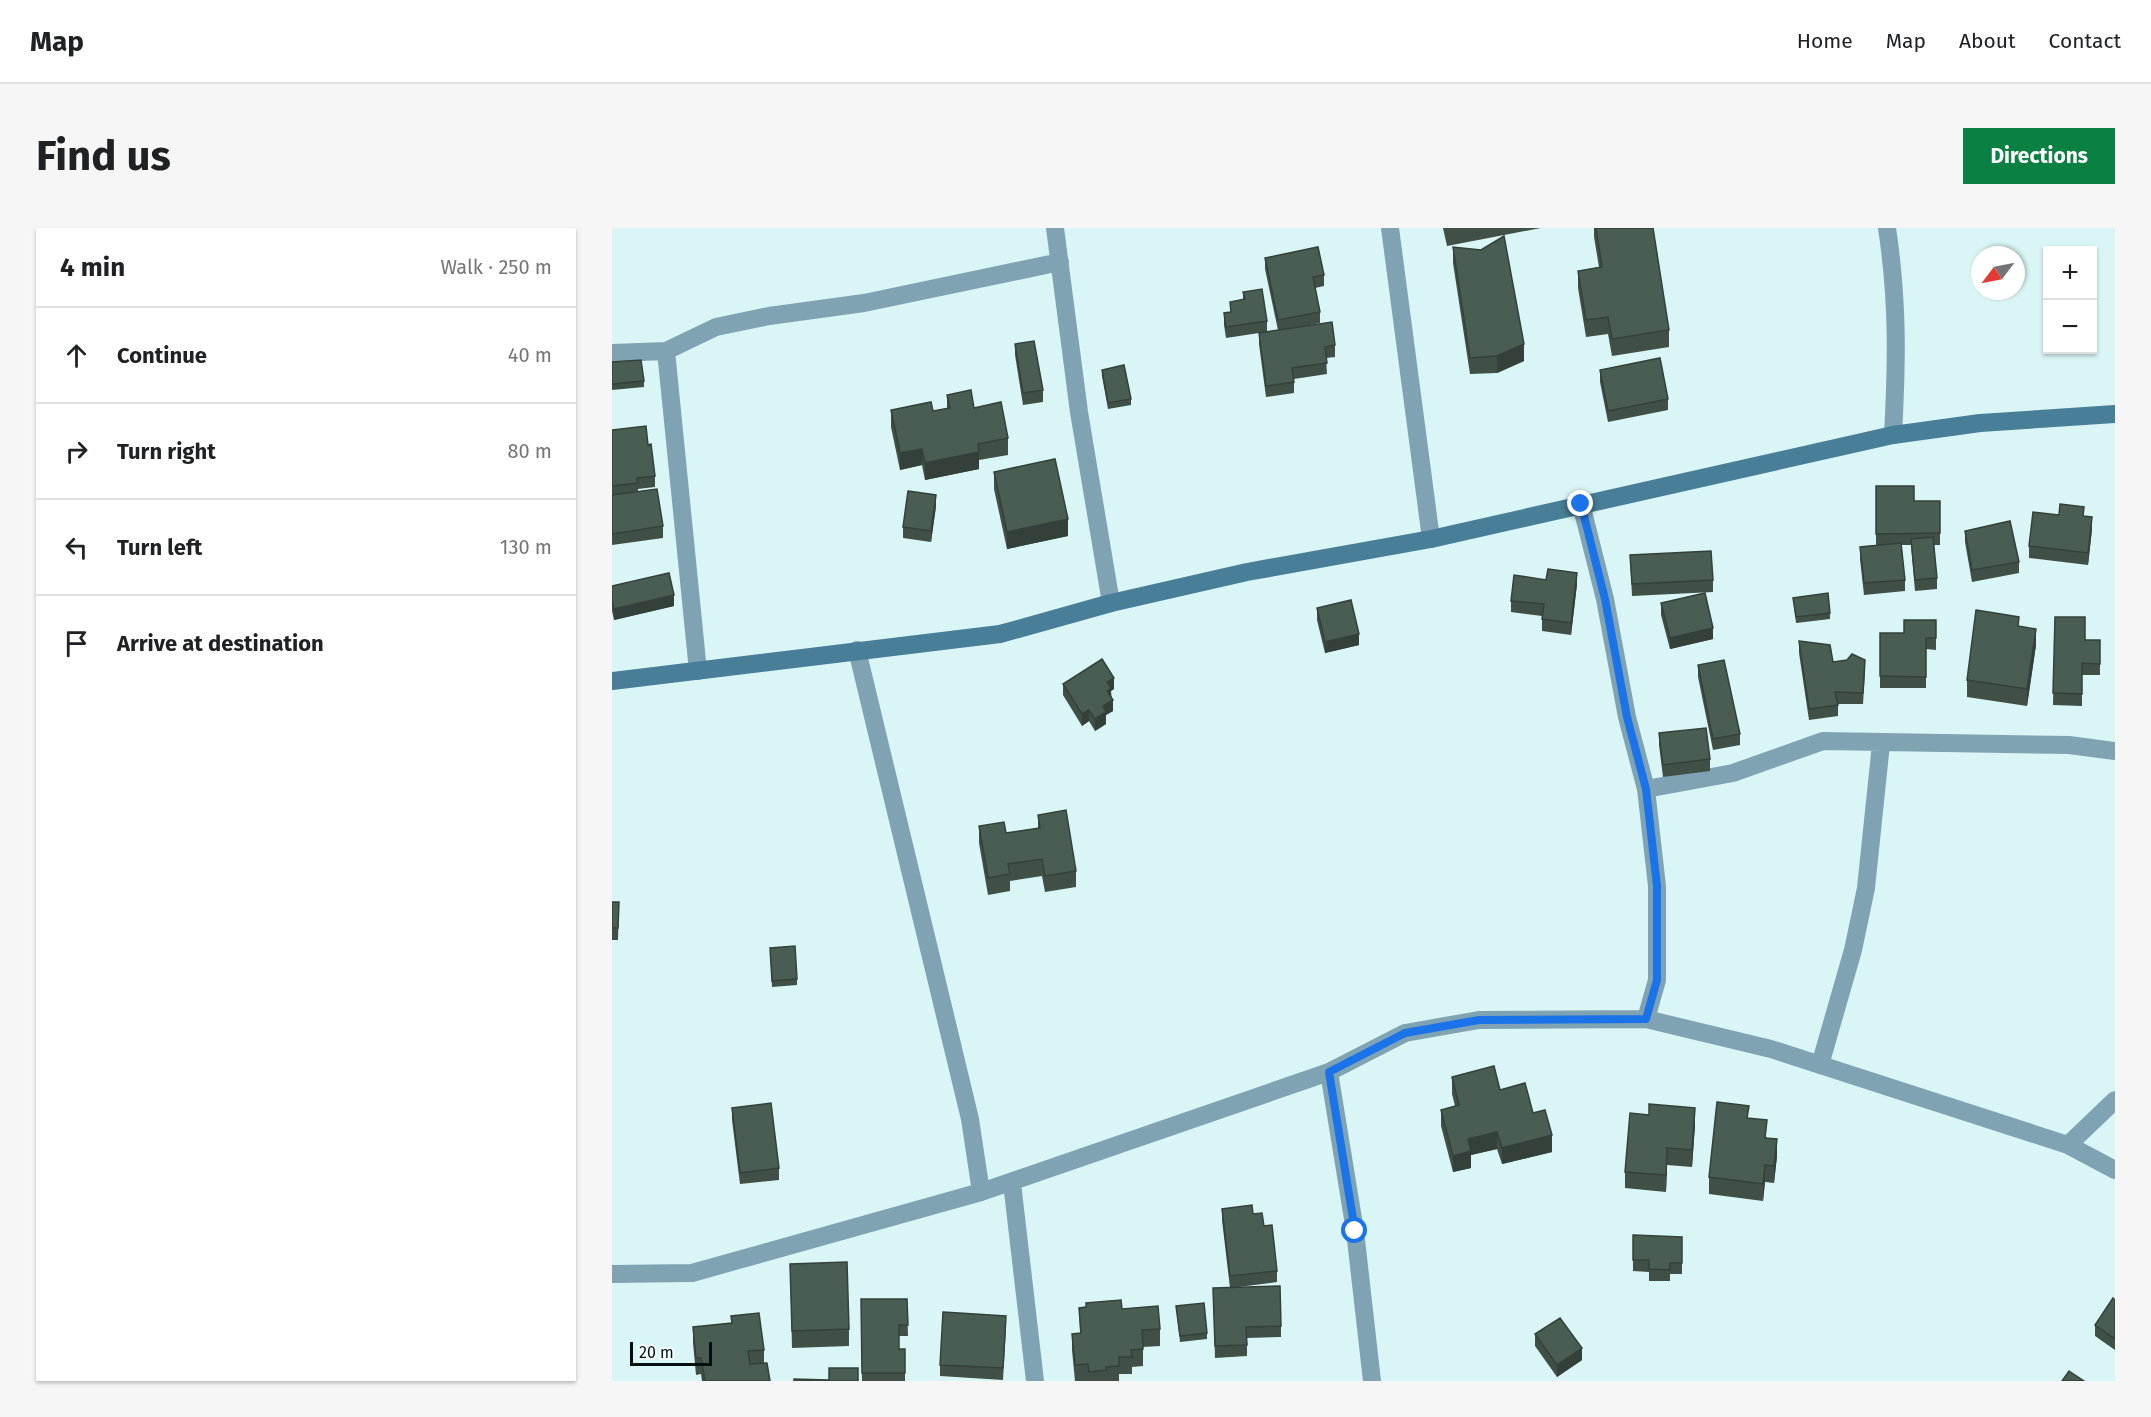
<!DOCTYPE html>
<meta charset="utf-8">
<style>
:root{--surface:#fff;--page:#f6f6f6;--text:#202124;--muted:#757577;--line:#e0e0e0;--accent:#0b8043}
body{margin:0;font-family:"Fira Sans",sans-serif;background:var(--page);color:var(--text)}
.controls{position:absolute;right:18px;top:18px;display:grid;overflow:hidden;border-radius:0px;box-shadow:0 2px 4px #0004}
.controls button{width:54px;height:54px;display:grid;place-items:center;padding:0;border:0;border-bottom:2px solid var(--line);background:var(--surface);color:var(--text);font:30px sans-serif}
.compass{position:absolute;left:1359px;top:18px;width:54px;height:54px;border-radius:50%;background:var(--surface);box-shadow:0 2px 4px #0004;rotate:238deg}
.scale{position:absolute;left:18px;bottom:15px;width:82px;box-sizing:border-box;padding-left:6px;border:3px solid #050e0e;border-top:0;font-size:16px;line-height:21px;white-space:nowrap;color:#050e0e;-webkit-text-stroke:4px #f4ffff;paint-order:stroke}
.stop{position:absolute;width:18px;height:18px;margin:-14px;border:4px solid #1a73e8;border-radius:50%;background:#fff}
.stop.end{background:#1a73e8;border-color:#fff;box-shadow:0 2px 6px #0008}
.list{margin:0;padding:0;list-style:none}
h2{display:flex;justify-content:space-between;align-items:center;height:78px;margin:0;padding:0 24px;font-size:26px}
h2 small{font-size:20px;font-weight:400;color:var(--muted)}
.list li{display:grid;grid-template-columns:39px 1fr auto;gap:18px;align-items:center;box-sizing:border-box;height:96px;padding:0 24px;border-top:2px solid var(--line)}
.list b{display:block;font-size:22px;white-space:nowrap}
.list em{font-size:20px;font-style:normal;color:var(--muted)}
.icon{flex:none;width:33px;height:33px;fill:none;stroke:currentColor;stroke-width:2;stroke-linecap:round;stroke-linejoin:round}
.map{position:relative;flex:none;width:1503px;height:1153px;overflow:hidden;border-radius:0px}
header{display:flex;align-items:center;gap:36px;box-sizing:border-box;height:84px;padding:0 30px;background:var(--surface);border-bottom:2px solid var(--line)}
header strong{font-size:28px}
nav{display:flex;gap:33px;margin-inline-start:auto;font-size:21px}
.intro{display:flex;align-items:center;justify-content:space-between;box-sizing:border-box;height:144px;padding:0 36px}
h1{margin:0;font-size:42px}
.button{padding:15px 27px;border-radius:0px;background:var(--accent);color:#fff;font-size:21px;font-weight:700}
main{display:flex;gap:36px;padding:0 36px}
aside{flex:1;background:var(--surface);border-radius:0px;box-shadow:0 2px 4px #0004}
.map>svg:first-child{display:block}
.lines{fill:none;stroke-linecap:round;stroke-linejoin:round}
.street{stroke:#80a3b4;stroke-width:18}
.secondary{stroke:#487e97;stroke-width:18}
.wall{fill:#405047}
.shaded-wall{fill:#34413a}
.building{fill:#4a5d53;stroke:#34413a;stroke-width:1.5}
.route{stroke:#1a73e8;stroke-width:8}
</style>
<header>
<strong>Map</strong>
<nav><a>Home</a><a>Map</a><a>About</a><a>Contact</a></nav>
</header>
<div class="intro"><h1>Find us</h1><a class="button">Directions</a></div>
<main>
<aside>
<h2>4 min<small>Walk · 250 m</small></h2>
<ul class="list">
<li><svg class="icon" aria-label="ahead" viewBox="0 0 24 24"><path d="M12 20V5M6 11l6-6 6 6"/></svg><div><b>Continue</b></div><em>40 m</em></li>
<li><svg class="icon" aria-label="right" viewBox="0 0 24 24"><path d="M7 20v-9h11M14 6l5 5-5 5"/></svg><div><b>Turn right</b></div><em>80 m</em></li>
<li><svg class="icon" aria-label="left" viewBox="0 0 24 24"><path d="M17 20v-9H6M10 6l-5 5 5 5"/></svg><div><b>Turn left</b></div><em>130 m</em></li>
<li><svg class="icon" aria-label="arrive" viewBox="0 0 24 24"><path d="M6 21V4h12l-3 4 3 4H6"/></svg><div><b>Arrive at destination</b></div></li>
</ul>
</aside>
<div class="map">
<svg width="1503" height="1153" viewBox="0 0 1503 1153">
<rect width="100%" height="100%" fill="#daf5f5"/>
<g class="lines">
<path class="street" d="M 443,0 L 467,184 L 499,375
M 778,0 L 819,311
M 1275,0 C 1286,73 1285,133 1281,207
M 54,123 L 86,443
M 0,125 L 54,123 L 104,99 L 157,88 L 252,75 L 448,34
M 969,276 L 993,371 L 1015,489 L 1034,561 L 1045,658 L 1045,752 L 1034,791
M 245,422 L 358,891 L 369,964
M 1034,561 L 1121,545 L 1211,513 L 1457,517 L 1503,523
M 1208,837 L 1241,722 L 1254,660 L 1269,516
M 717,844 L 743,1003 L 760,1153
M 1456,917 L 1503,872
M 400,955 L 423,1153
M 0,1046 L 80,1045 L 369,964 L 717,844 L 793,805 L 867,792 L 1034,791 L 1159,821 L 1456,917 L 1503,942"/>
<path class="secondary" d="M 0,453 L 388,406 L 499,375 L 635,344 L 819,311 L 1281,207 L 1368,195 L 1503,186"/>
</g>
<path class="wall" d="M 831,0 L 929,0 L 835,18 Z
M 982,0 L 1041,0 L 1057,102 L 1057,119 L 1000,128 L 996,106 L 974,109 L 966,60 L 966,43 L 987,39 L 982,9 Z
M 841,19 L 912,133 L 885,145 L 858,146 L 841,35 Z
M 653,30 L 712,47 L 712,58 L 703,60 L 708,84 L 708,95 L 693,98 L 723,117 L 723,129 L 714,130 L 715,146 L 682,151 L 682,165 L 654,169 L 647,116 L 647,105 L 614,110 L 612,97 L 612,85 L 618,84 L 618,74 L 631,72 L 631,64 L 655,93 L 655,104 L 666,102 L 653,41 Z
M 403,116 L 431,162 L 431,174 L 411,177 L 403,127 Z
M 0,134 L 32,153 L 32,159 L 0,162 Z
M 490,142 L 519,171 L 519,177 L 496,181 L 490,148 Z
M 988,142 L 1056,171 L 1056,182 L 996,194 L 988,154 Z
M 335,167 L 362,180 L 396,210 L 396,227 L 367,232 L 367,241 L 313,252 L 310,237 L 288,242 L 279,199 L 279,182 L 321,183 L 335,180 Z
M 0,202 L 36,217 L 43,248 L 43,259 L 26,261 L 26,263 L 51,298 L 51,310 L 0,317 Z
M 382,244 L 456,308 L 395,321 L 382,261 Z
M 1264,258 L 1302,273 L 1328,273 L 1328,317 L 1322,317 L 1325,350 L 1325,361 L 1303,363 L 1299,317 L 1289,317 L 1293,352 L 1293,363 L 1252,367 L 1248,331 L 1248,319 L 1264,317 Z
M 324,278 L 319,314 L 291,310 L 291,299 Z
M 1447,287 L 1472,288 L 1480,301 L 1476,337 L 1417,330 L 1417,318 Z
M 1353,303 L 1407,334 L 1407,345 L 1360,354 L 1353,314 Z
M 1018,327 L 1101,352 L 1101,364 L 1020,368 Z
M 965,356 L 959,407 L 930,403 L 930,388 L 899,384 L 899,373 Z
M 0,358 L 62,378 L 2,392 L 0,383 Z
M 1181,370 L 1218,385 L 1218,391 L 1184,395 Z
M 1049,375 L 1101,411 L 1058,421 L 1049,387 Z
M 705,380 L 747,417 L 713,425 L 705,392 Z
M 1443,389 L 1473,412 L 1488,412 L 1488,447 L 1470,447 L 1470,478 L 1441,477 Z
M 1324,392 L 1324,422 L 1314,421 L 1314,460 L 1268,460 L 1268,405 L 1292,405 Z
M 1407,398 L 1424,417 L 1415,478 L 1355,469 L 1355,452 Z
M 1187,413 L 1221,434 L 1253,443 L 1251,476 L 1226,476 L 1226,488 L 1197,492 L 1187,425 Z
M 1086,437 L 1128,506 L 1128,517 L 1101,522 L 1086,449 Z
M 451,456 L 502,461 L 499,463 L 501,483 L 494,487 L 494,496 L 483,503 L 477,493 L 470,498 L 451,467 Z
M 1047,505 L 1098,531 L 1098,543 L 1051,549 L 1047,517 Z
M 426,587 L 464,643 L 464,659 L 433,664 L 430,648 L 398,653 L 398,663 L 376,667 L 367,615 L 367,598 L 394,605 L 426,600 Z
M 0,674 L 7,674 L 6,712 L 0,712 Z
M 158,720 L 185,751 L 185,757 L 160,759 Z
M 840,849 L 888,862 L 921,885 L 940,924 L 890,936 L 885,921 L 859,927 L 859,940 L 841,944 L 829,898 L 829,882 L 843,878 L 840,866 Z
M 120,880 L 167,940 L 167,952 L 128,956 L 120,892 Z
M 1137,890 L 1155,910 L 1165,928 L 1162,955 L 1153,954 L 1151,973 L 1097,966 L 1097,949 Z
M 1083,897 L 1080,939 L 1055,937 L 1054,964 L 1013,960 L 1013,944 Z
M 610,981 L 641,986 L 652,998 L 665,1043 L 665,1054 L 619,1060 L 669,1098 L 669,1109 L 635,1110 L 635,1128 L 603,1130 L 601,1060 L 618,1060 L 610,992 Z
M 1070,1009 L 1070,1046 L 1058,1046 L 1058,1053 L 1037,1053 L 1037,1044 L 1021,1043 L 1021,1032 Z
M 178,1036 L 237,1101 L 237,1118 L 180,1120 Z
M 249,1071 L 295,1071 L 296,1108 L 287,1108 L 287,1121 L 293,1121 L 293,1153 L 250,1153 Z
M 1503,1072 L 1503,1122 L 1483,1108 L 1483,1097 Z
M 564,1078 L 595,1105 L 595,1111 L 568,1114 Z
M 467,1080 L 510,1081 L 548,1101 L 548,1118 L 531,1119 L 531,1138 L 520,1139 L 520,1146 L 507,1146 L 507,1153 L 463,1153 L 460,1122 L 460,1106 L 468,1105 Z
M 119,1088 L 152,1122 L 152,1135 L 158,1153 L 90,1153 L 89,1146 L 84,1147 L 81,1115 L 81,1099 L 119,1095 Z
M 394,1099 L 391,1152 L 328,1148 L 328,1137 Z
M 923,1106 L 970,1132 L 945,1149 L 923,1118 Z"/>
<path class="shaded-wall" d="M 912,116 L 912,133 L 885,145 L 885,128 Z
M 310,221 L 310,237 L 288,242 L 288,225 Z
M 367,224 L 367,241 L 313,252 L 313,235 Z
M 324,267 L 324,278 L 319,314 L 319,303 Z
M 1480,289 L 1480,301 L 1476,337 L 1476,325 Z
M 456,291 L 456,308 L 395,321 L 395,304 Z
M 965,345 L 965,356 L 959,407 L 959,395 Z
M 62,367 L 62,378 L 2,392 L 2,381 Z
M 1101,400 L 1101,411 L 1058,421 L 1058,410 Z
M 1424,401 L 1424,417 L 1415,478 L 1415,461 Z
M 747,406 L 747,417 L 713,425 L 713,414 Z
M 502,450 L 502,461 L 499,463 L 499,472 L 495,474 L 495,454 Z
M 501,472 L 501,483 L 494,487 L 494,496 L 483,503 L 483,491 L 491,478 Z
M 477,482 L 477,493 L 470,498 L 470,486 Z
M 1083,880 L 1083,897 L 1080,939 L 1080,922 Z
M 885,904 L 885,921 L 859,927 L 859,940 L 841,944 L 841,928 L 856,911 Z
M 940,907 L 940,924 L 890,936 L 890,920 Z
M 1165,911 L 1165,928 L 1162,955 L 1162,938 Z
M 1055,920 L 1055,937 L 1054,964 L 1054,947 Z
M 1153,937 L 1153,954 L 1151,973 L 1151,956 Z
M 970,1120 L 970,1132 L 945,1149 L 945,1137 Z"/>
<path class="building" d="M 984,0 L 1041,0 L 1057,102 L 1000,111 L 996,89 L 974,92 L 966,43 L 990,39 Z
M 892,8 L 912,116 L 885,128 L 858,130 L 841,19 L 869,22 Z
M 706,19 L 712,47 L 701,49 L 708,84 L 666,92 L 653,30 Z
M 650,61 L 655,93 L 614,99 L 612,85 L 619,84 L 618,74 L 633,71 L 631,64 Z
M 720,94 L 723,117 L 713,119 L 715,135 L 680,140 L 682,154 L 654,158 L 647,105 Z
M 422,113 L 431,162 L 411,165 L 403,116 Z
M 1048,130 L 1056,171 L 996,183 L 988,142 Z
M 29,132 L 32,153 L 0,156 L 0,134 Z
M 512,137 L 519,171 L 496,175 L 490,142 Z
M 359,162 L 362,180 L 389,174 L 396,210 L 366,216 L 367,224 L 313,235 L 310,221 L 288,225 L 279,182 L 319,174 L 321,183 L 338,180 L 335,167 Z
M 34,198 L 36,217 L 39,216 L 43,248 L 25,250 L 26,255 L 0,258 L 0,202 Z
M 443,231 L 456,291 L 395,304 L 382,244 Z
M 1264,258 L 1302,258 L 1302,273 L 1328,273 L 1328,305 L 1264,306 Z
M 45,261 L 51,298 L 0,306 L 0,267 Z
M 296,263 L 324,267 L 319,303 L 291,299 Z
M 1448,276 L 1472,279 L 1471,288 L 1480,289 L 1476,325 L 1417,318 L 1421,284 L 1447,287 Z
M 1398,293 L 1407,334 L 1360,342 L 1353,303 Z
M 1321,309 L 1325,350 L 1303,352 L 1299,311 Z
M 1289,315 L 1293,352 L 1252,355 L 1248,319 Z
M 1099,323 L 1101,352 L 1020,356 L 1018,327 Z
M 936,341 L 965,345 L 959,395 L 930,391 L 932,376 L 899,373 L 902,347 L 934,352 Z
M 57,345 L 62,367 L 2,381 L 0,372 L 0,358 Z
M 1093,365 L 1101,400 L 1058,410 L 1049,375 Z
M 1216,365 L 1218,385 L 1184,389 L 1181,370 Z
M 739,372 L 747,406 L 713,414 L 705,380 Z
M 1364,382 L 1407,389 L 1406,398 L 1424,401 L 1415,461 L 1355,452 Z
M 1443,389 L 1473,389 L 1473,412 L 1488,412 L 1488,436 L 1470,435 L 1470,466 L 1441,465 Z
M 1292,392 L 1324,392 L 1324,410 L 1314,410 L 1314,449 L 1268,448 L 1268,405 L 1292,405 Z
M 1187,413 L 1218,417 L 1221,434 L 1235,432 L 1240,426 L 1253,432 L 1251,465 L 1223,464 L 1226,477 L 1197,481 Z
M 490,431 L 502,450 L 495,454 L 499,460 L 495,463 L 501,472 L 491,478 L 494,484 L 483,491 L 477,482 L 470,486 L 451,456 Z
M 1112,432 L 1128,506 L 1101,511 L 1086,437 Z
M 1094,500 L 1098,531 L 1051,537 L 1047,505 Z
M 454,582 L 464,643 L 433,648 L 430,631 L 396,636 L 398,646 L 376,650 L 367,598 L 392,594 L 394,605 L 428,600 L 426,587 Z
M 0,674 L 7,674 L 6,700 L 0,700 Z
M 183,718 L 185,751 L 160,753 L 158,720 Z
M 882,838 L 888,862 L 913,855 L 921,885 L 933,882 L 940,907 L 890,920 L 885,904 L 856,911 L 859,923 L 841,928 L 829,882 L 847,877 L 840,849 Z
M 1105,874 L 1137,878 L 1135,890 L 1155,892 L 1153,910 L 1165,911 L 1162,938 L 1153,937 L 1151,956 L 1097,949 Z
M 159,875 L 167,940 L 128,945 L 120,880 Z
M 1037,876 L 1083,880 L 1080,922 L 1055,920 L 1054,947 L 1013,944 L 1018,885 L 1037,887 Z
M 640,977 L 641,986 L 650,985 L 652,998 L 660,997 L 665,1043 L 618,1048 L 610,981 Z
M 1021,1007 L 1070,1009 L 1070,1035 L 1058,1035 L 1058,1042 L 1037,1041 L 1037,1032 L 1021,1032 Z
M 235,1034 L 237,1101 L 180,1103 L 178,1036 Z
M 668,1058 L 669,1098 L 634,1099 L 635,1117 L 603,1118 L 601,1060 Z
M 1501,1070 L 1503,1072 L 1503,1111 L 1483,1097 Z
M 249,1071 L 295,1071 L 296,1097 L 287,1097 L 287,1121 L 293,1121 L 293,1145 L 250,1145 Z
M 509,1072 L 510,1081 L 546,1078 L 548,1101 L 530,1102 L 531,1121 L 519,1122 L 520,1129 L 507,1129 L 507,1138 L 494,1139 L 495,1142 L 477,1144 L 476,1136 L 463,1137 L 460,1106 L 469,1105 L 467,1080 L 474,1079 L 474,1075 Z
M 592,1075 L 595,1105 L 568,1108 L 564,1078 Z
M 331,1084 L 394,1088 L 391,1140 L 328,1137 Z
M 147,1085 L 152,1122 L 136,1123 L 138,1136 L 155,1135 L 158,1153 L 93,1153 L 89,1130 L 84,1130 L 81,1099 L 120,1095 L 119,1088 Z
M 948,1090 L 970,1120 L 945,1137 L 923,1106 Z
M 217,1140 L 246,1140 L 246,1153 L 182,1153 L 182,1151 L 217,1152 Z
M 1457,1143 L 1472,1153 L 1450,1153 Z"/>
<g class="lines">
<path class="route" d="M 743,1003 L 717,844 L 793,805 L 867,792 L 1034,791 L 1045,752 L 1045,658 L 1034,561 L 1015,489 L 993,371 L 969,276"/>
</g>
</svg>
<div class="controls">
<button>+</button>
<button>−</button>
</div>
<svg class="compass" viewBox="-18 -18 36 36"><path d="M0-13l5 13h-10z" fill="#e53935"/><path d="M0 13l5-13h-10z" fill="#757577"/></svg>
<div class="scale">20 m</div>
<div class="stop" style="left:743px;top:1003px"></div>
<div class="stop end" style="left:969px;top:276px"></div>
</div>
</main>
